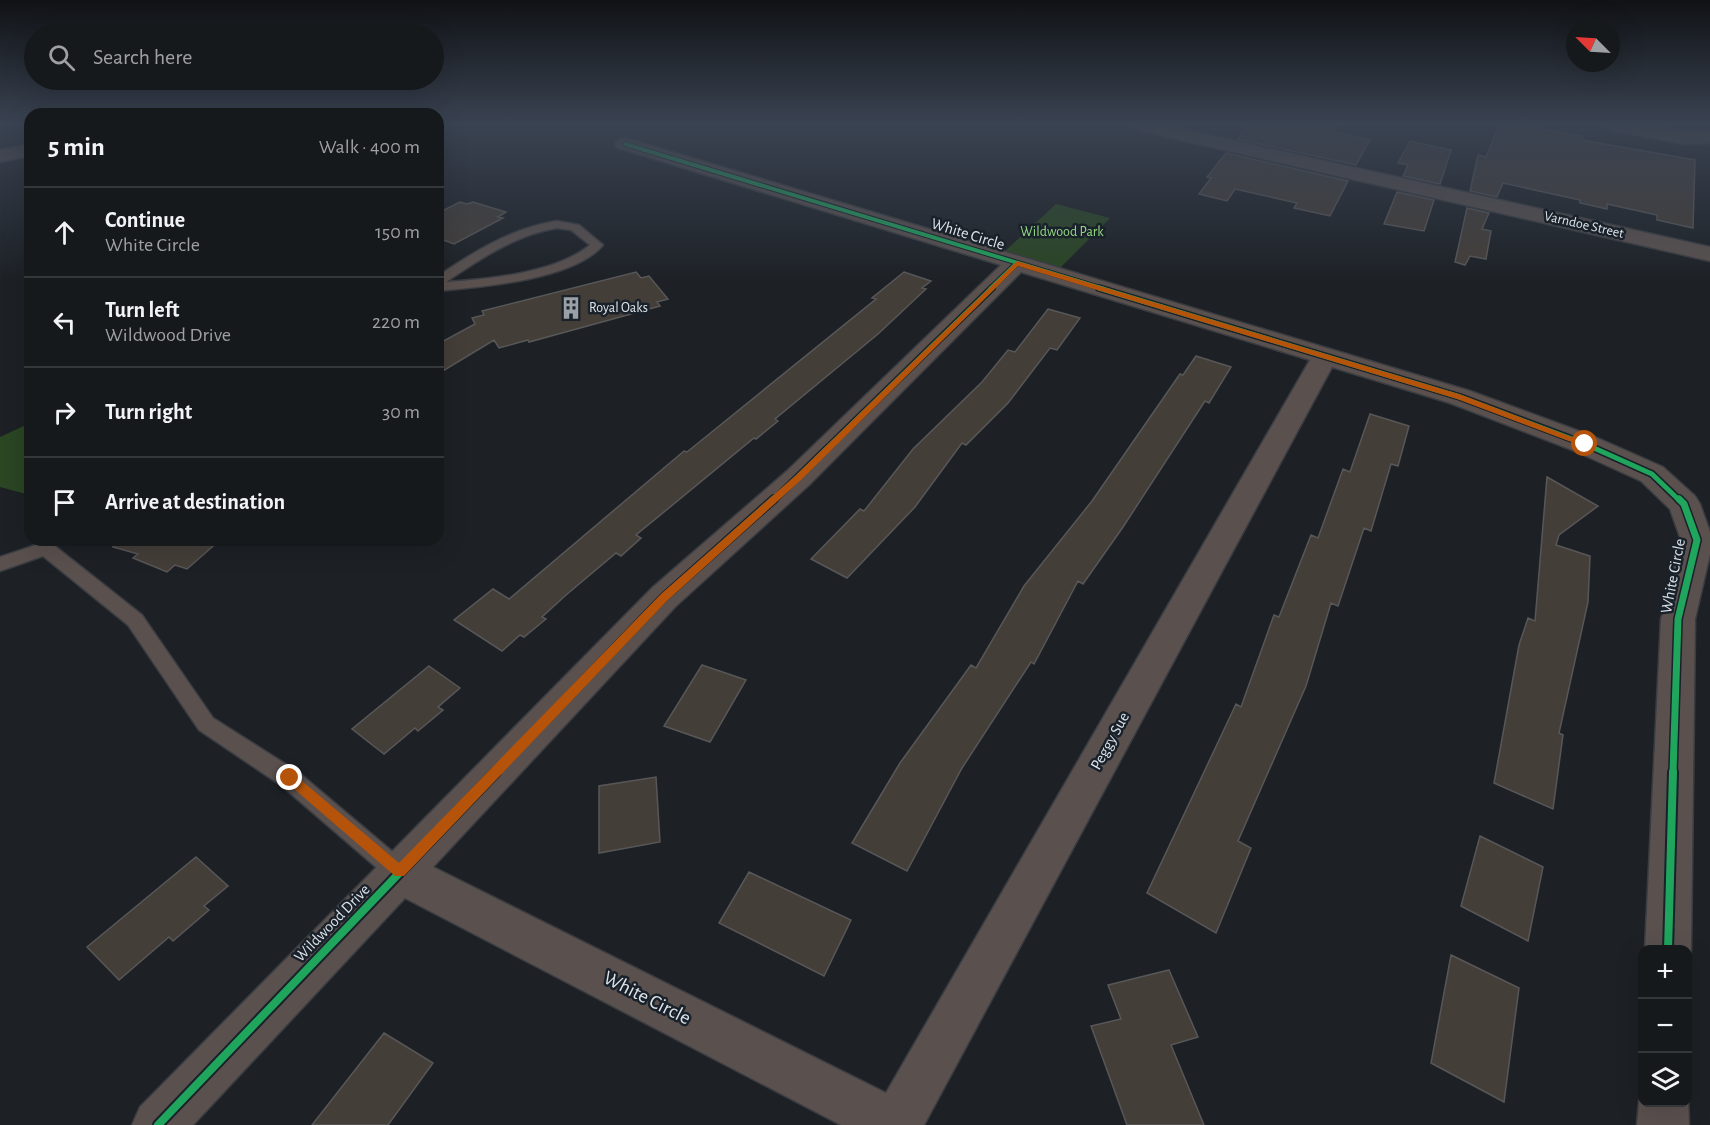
<!DOCTYPE html>
<meta charset="utf-8">
<style>
:root{--surface:#16191c;--page:#1f2225;--text:#f1f3f6;--muted:#9ea0a3;--line:#35383b}
body{margin:0;font-family:"Alegreya Sans",sans-serif;background:var(--page);color:var(--text)}
.controls{position:absolute;right:18px;bottom:18px;display:grid;overflow:hidden;border-radius:12px;box-shadow:0 6px 24px #0002}
.controls button{width:54px;height:54px;display:grid;place-items:center;padding:0;border:0;border-bottom:2px solid var(--line);background:var(--surface);color:var(--text);font:30px sans-serif}
.compass{position:absolute;left:1566px;top:18px;width:54px;height:54px;border-radius:50%;background:var(--surface);box-shadow:0 6px 24px #0002;rotate:294deg}
.stop{position:absolute;width:18px;height:18px;margin:-14px;border:4px solid #b45309;border-radius:50%;background:#fff}
.stop.end{background:#b45309;border-color:#fff;box-shadow:0 2px 6px #0008}
.list{margin:0;padding:0;list-style:none}
h2{display:flex;justify-content:space-between;align-items:center;height:78px;margin:0;padding:0 24px;font-size:26px}
h2 small{font-size:20px;font-weight:400;color:var(--muted)}
.list li{display:grid;grid-template-columns:39px 1fr auto;gap:18px;align-items:center;box-sizing:border-box;height:90px;padding:0 24px;border-top:2px solid var(--line)}
.list b{display:block;font-size:22px;white-space:nowrap}
.list p{margin:0;font-size:20px;white-space:nowrap;color:var(--muted)}
.list em{font-size:20px;font-style:normal;color:var(--muted)}
.icon{flex:none;width:33px;height:33px;fill:none;stroke:currentColor;stroke-width:2;stroke-linecap:round;stroke-linejoin:round}
.map{position:relative;flex:none;width:1710px;height:1125px;overflow:hidden}
.search{position:absolute;background:var(--surface);box-shadow:0 6px 24px #0002;left:24px;top:24px;width:420px;height:66px;display:flex;align-items:center;gap:15px;box-sizing:border-box;padding:0 21px;border-radius:33px;color:var(--muted);font-size:22px}
.panel{position:absolute;background:var(--surface);box-shadow:0 6px 24px #0002;left:24px;top:108px;width:420px;height:438px;border-radius:18px}
.map>svg:first-child{display:block}
.green{fill:#2a4623}
.building{fill:#443e39;stroke:#585758;stroke-width:1.5}
.lines{fill:none;stroke-linecap:round;stroke-linejoin:round}
.service-casing{stroke:#393c41;stroke-width:3}
.minor-casing{stroke:#393c41;stroke-width:3}
.service{fill:#5a514f;fill-rule:evenodd}
.minor{fill:#5a514f;fill-rule:evenodd}
.cycleway-far3-casing{stroke:#19212a;stroke-width:6}
.cycleway-far2-casing{stroke:#19212a;stroke-width:8}
.cycleway-far1-casing{stroke:#19212a;stroke-width:10}
.cycleway-casing{stroke:#19212a;stroke-width:12}
.cycleway-far3{stroke:#20a55d;stroke-width:4}
.cycleway-far2{stroke:#20a55d;stroke-width:5}
.cycleway-far1{stroke:#20a55d;stroke-width:7}
.cycleway{stroke:#20a55d;stroke-width:8}
.route{fill:#b45309}
.labels{text-anchor:middle;dominant-baseline:central;stroke-width:5;stroke-linejoin:round;paint-order:stroke}
.far-street-label{font-size:14px;fill:#dfe4eb;stroke:#19212a}
.far-park-label{font-size:14px;fill:#95d982;stroke:#19212a}
.far-poi-label{font-size:14px;fill:#dfe4eb;stroke:#19212a;text-anchor:start}
.street-label{font-size:16px;fill:#dfe4eb;stroke:#19212a}
.near-street-label{font-size:20px;fill:#dfe4eb;stroke:#19212a}
</style>
<div class="map">
<svg width="1710" height="1125" viewBox="0 0 1710 1125">
<rect width="100%" height="100%" fill="#1d2126"/>
<path class="green" d="M 1056,204 L 1110,218 L 1059,269 L 1004,252 Z
M 30,423 L 30,495 L 0,487 L 0,437 Z"/>
<path class="building" d="M 1247,125 L 1337,125 L 1333,132 L 1370,140 L 1356,165 L 1237,139 Z
M 1499,125 L 1543,125 L 1541,129 L 1582,136 L 1582,140 L 1695,160 L 1693,228 L 1657,220 L 1657,215 L 1607,204 L 1607,209 L 1580,203 L 1580,200 L 1503,183 L 1497,197 L 1470,191 L 1478,155 L 1486,157 Z
M 1410,141 L 1451,150 L 1440,184 L 1403,176 L 1408,165 L 1398,163 Z
M 1226,153 L 1348,181 L 1330,216 L 1294,208 L 1297,203 L 1235,189 L 1227,201 L 1199,194 L 1211,178 L 1207,177 Z
M 1397,192 L 1434,200 L 1424,231 L 1384,224 Z
M 460,202 L 467,204 L 473,202 L 506,212 L 498,217 L 503,218 L 454,244 L 438,238 L 438,213 Z
M 1467,208 L 1489,213 L 1482,229 L 1491,231 L 1486,259 L 1470,256 L 1465,265 L 1455,262 Z
M 636,272 L 641,278 L 649,276 L 668,299 L 657,302 L 660,306 L 529,342 L 528,340 L 499,348 L 494,340 L 438,374 L 438,344 L 475,324 L 472,318 L 484,315 L 482,311 Z
M 904,272 L 931,281 L 922,288 L 926,289 L 878,334 L 775,419 L 778,421 L 756,439 L 754,438 L 636,535 L 641,538 L 621,556 L 616,553 L 566,595 L 542,617 L 546,619 L 524,637 L 520,635 L 502,651 L 454,620 L 493,589 L 509,599 L 684,451 L 687,452 L 876,299 L 872,298 Z
M 1048,309 L 1080,318 L 1057,350 L 1050,348 L 1008,403 L 966,445 L 962,443 L 915,507 L 847,578 L 811,559 L 860,509 L 864,511 L 913,449 L 982,382 L 1008,350 L 1015,352 Z
M 1196,356 L 1231,367 L 1209,403 L 1205,401 L 1123,527 L 1083,584 L 1078,581 L 1034,664 L 1031,662 L 962,768 L 907,871 L 852,843 L 900,763 L 971,665 L 976,668 L 1024,586 L 1092,501 L 1180,374 L 1183,375 Z
M 1370,414 L 1409,426 L 1398,466 L 1391,464 L 1371,531 L 1364,528 L 1338,606 L 1331,603 L 1306,686 L 1238,841 L 1251,848 L 1216,933 L 1147,893 L 1236,704 L 1241,707 L 1274,615 L 1279,617 L 1311,535 L 1318,538 L 1343,469 L 1350,472 Z
M 1547,477 L 1598,506 L 1559,535 L 1556,545 L 1590,556 L 1588,602 L 1559,733 L 1563,735 L 1553,809 L 1494,783 L 1519,645 L 1528,618 L 1535,621 Z
M 114,540 L 220,540 L 187,569 L 175,565 L 167,572 L 133,558 L 138,554 L 113,547 Z
M 702,665 L 746,680 L 710,742 L 664,726 Z
M 429,666 L 460,688 L 438,707 L 443,710 L 418,731 L 415,728 L 384,754 L 352,729 Z
M 656,777 L 660,842 L 599,853 L 599,786 Z
M 1480,836 L 1543,867 L 1528,941 L 1461,906 Z
M 196,857 L 228,886 L 204,906 L 209,910 L 173,941 L 169,937 L 119,980 L 87,947 Z
M 749,872 L 851,920 L 824,976 L 719,923 Z
M 1451,955 L 1519,988 L 1504,1102 L 1431,1063 Z
M 1169,970 L 1198,1037 L 1171,1045 L 1204,1125 L 1127,1125 L 1091,1026 L 1121,1019 L 1108,985 Z
M 384,1033 L 433,1063 L 388,1125 L 312,1125 Z"/>
<g class="lines">
<g class="service-casing">
<path id="service" d="M 557,221 L 579,225 L 603,245 C 574,280 481,287 438,291 L 438,276 C 475,251 512,228 557,221 ZM 557,228 L 571,230 L 590,245 C 556,273 489,279 446,282 C 480,259 515,235 557,228 Z
M 45,542 L 51,543 L 142,615 L 213,718 L 298,772 L 407,864 L 411,872 L 407,880 L 399,883 L 391,880 L 282,786 L 199,730 L 128,625 L 43,556 L 0,571 L 0,557 Z"/>
</g>
<g class="minor-casing">
<path id="minor" d="M 1132,125 L 1165,125 L 1710,247 L 1710,261 L 1141,131 Z
M 1605,125 L 1644,125 L 1684,132 L 1710,131 L 1710,143 L 1684,144 L 1614,131 Z
M 625,138 L 1470,391 L 1595,437 L 1663,467 L 1695,496 L 1700,504 L 1710,532 L 1710,554 L 1695,619 L 1691,950 L 1688,958 L 1688,950 L 1645,950 L 1661,619 L 1681,540 L 1670,509 L 1641,481 L 1575,451 L 1450,403 L 1332,367 L 924,1125 L 841,1125 L 405,898 L 193,1125 L 132,1125 L 140,1107 L 652,588 L 787,471 L 1001,265 L 618,148 L 615,144 L 618,140 ZM 1021,272 L 1310,360 L 886,1093 L 433,867 L 676,606 L 809,485 Z
M 30,144 L 30,156 L 0,162 L 0,150 Z
M 1642,1093 L 1642,1102 L 1688,1102 L 1688,1097 L 1689,1125 L 1637,1125 L 1639,1102 Z"/>
</g>
<use href="#service" class="service"/>
<use href="#minor" class="minor"/>
<g class="cycleway-far3-casing">
<path id="cycleway-far3" d="M 625,144 L 1104,289
M 990,289 L 1017,263"/>
</g>
<g class="cycleway-far2-casing">
<path id="cycleway-far2" d="M 1099,288 L 1460,397 L 1585,444 L 1652,474 L 1680,501
M 773,501 L 992,288"/>
</g>
<g class="cycleway-far1-casing">
<path id="cycleway-far1" d="M 495,773 L 664,597 L 774,499
M 1673,773 L 1678,619 L 1697,540 L 1684,504 L 1679,499"/>
</g>
<g class="cycleway-casing">
<path id="cycleway" d="M 1668,950 L 1673,772
M 158,1125 L 496,772"/>
</g>
<use href="#cycleway-far3" class="cycleway-far3"/>
<use href="#cycleway-far2" class="cycleway-far2"/>
<use href="#cycleway-far1" class="cycleway-far1"/>
<use href="#cycleway" class="cycleway"/>
</g>
<linearGradient id="sky" x2="0" y2="1"><stop stop-color="#101215"/><stop offset="0.44" stop-color="#3a4352"/><stop offset="1" stop-color="#3a4352" stop-opacity="0"/></linearGradient>
<rect width="1710" height="282" fill="url(#sky)"/>
<path class="route" d="M 1017,261 L 1462,395 L 1590,444 L 1582,446 L 1457,399 L 1018,266 L 801,480 L 668,600 L 404,876 L 395,876 L 286,782 L 286,775 L 295,775 L 399,863 L 661,594 L 795,476 Z"/>
<defs>
<g id="building-bare" transform="scale(1.8)"><path d="M-4-6H4V6H1V3H-1V6H-4ZM-2.5-4.3h1.7v1.8h-1.7ZM.8-4.3h1.7v1.8H.8ZM-2.5-1h1.7V.8h-1.7ZM.8-1h1.7V.8H.8Z" fill="#9ba0a6" stroke="#19212a" stroke-width="2.5" paint-order="stroke"/></g>
</defs>
<g fill-rule="evenodd">
<use href="#building-bare" x="571" y="308"/>
</g>
<g class="labels">
<g class="far-street-label">
<text transform="translate(1584 225) rotate(13)">Varndoe Street</text>
</g>
<g class="far-park-label">
<text x="1062" y="232">Wildwood Park</text>
</g>
<g class="far-poi-label">
<text x="589" y="308">Royal Oaks</text>
</g>
<g class="street-label">
<text transform="translate(968 234) rotate(17)">White Circle</text>
<text transform="translate(1673 576) rotate(-79)">White Circle</text>
<text transform="translate(1110 741) rotate(-61)">Peggy Sue</text>
<text transform="translate(332 923) rotate(-46)">Wildwood Drive</text>
</g>
<g class="near-street-label">
<text transform="translate(647 998) rotate(27)">White Circle</text>
</g>
</g>
</svg>
<div class="controls">
<button>+</button>
<button>−</button>
<button><svg class="icon" aria-label="layers" viewBox="0 0 24 24"><path d="M12 4l9 5-9 5-9-5zM3 14l9 5 9-5"/></svg></button>
</div>
<svg class="compass" viewBox="-18 -18 36 36"><path d="M0-13l5 13h-10z" fill="#e53935"/><path d="M0 13l5-13h-10z" fill="#9ea0a3"/></svg>
<div class="stop" style="left:1585px;top:444px"></div>
<div class="stop end" style="left:290px;top:778px"></div>
<div class="search"><svg class="icon" aria-label="search" viewBox="0 0 24 24"><circle cx="10" cy="10" r="6"/><path d="M15 15l6 6"/></svg>Search here</div>
<section class="panel">
<h2>5 min<small>Walk · 400 m</small></h2>
<ul class="list">
<li><svg class="icon" aria-label="ahead" viewBox="0 0 24 24"><path d="M12 20V5M6 11l6-6 6 6"/></svg><div><b>Continue</b><p>White Circle</p></div><em>150 m</em></li>
<li><svg class="icon" aria-label="left" viewBox="0 0 24 24"><path d="M17 20v-9H6M10 6l-5 5 5 5"/></svg><div><b>Turn left</b><p>Wildwood Drive</p></div><em>220 m</em></li>
<li><svg class="icon" aria-label="right" viewBox="0 0 24 24"><path d="M7 20v-9h11M14 6l5 5-5 5"/></svg><div><b>Turn right</b></div><em>30 m</em></li>
<li><svg class="icon" aria-label="arrive" viewBox="0 0 24 24"><path d="M6 21V4h12l-3 4 3 4H6"/></svg><div><b>Arrive at destination</b></div></li>
</ul>
</section>
</div>
